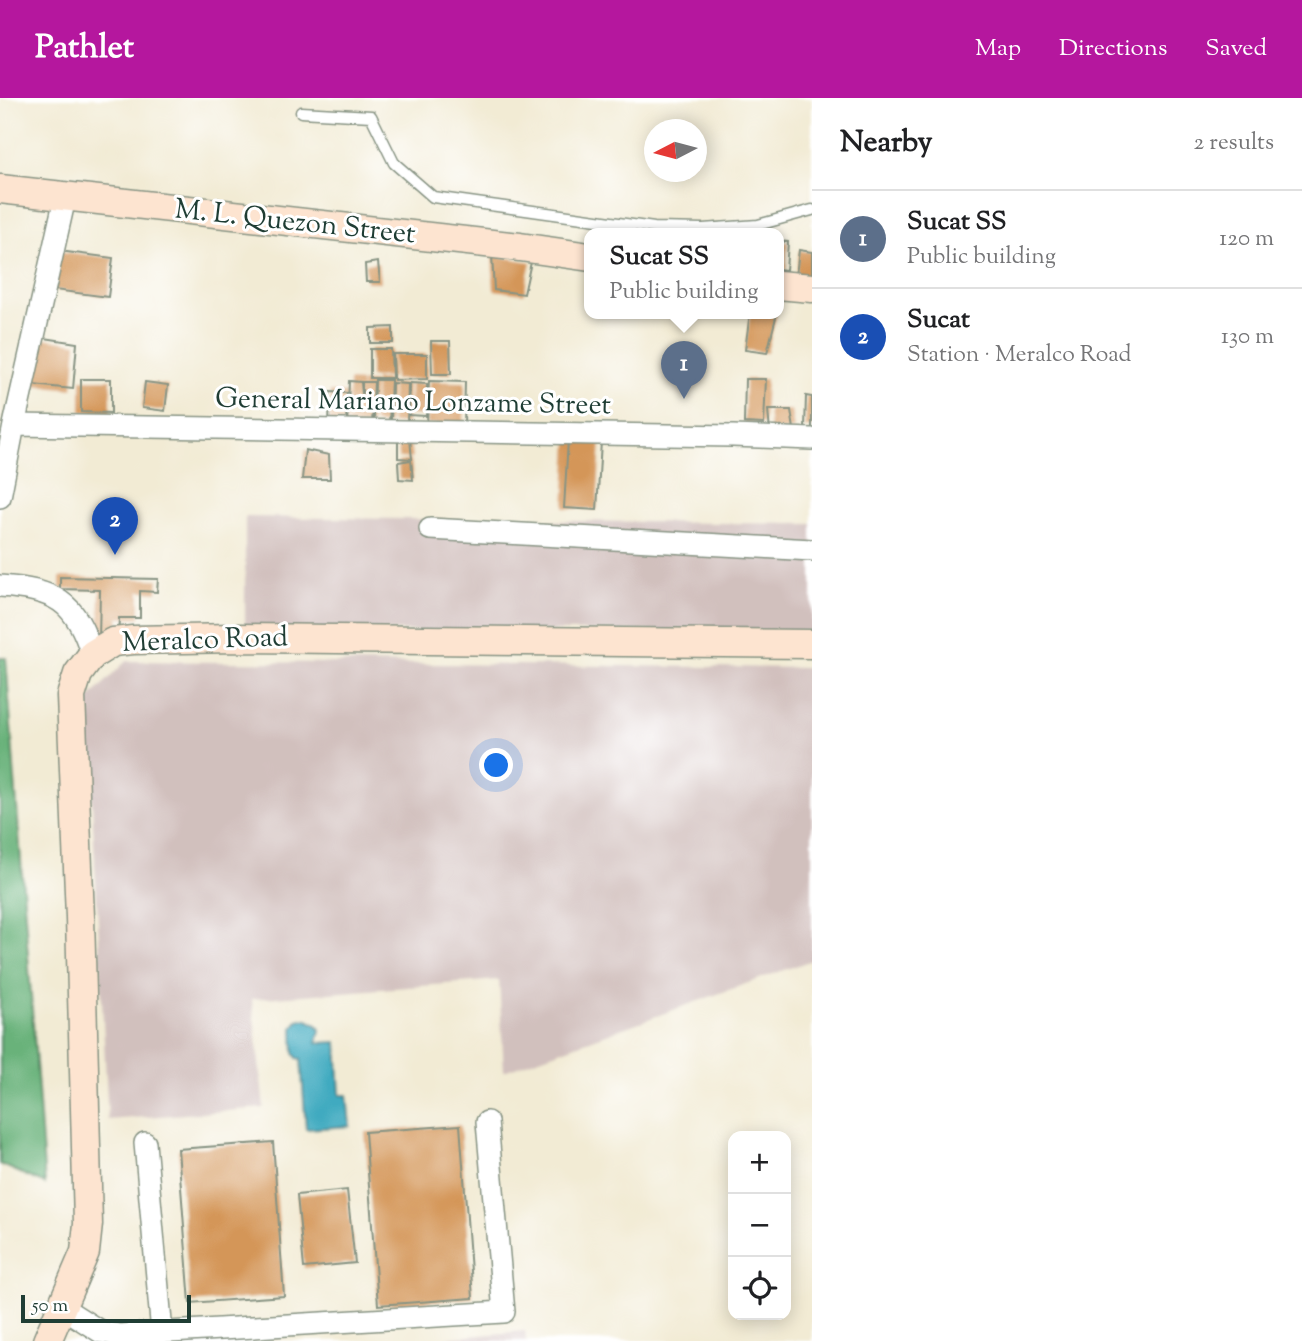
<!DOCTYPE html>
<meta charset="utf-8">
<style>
:root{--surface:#fff;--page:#f2f2f2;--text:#202124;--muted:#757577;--line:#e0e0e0;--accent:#b5179e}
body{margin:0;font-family:"Sorts Mill Goudy",serif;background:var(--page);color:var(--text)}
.controls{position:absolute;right:21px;bottom:21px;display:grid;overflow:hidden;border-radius:14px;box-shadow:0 4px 18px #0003}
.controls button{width:63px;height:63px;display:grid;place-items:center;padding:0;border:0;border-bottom:2px solid var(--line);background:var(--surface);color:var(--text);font:35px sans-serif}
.compass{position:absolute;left:644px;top:21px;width:63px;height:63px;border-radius:50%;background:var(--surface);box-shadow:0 4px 18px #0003;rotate:264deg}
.scale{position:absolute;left:21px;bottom:18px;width:170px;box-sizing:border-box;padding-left:7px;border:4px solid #1f3d34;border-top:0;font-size:19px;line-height:24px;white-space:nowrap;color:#1f3d34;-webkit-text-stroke:5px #fff;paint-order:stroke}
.you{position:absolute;left:497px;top:668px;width:24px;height:24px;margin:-18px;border:5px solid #fff;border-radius:50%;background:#1a73e8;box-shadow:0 0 0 10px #1a73e833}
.badge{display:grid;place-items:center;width:46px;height:46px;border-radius:50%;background:var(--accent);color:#fff;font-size:23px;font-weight:700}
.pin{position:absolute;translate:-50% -58px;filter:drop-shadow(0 2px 4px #0008)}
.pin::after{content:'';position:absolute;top:37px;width:24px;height:21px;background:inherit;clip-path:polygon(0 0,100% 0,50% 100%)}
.popup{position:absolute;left:584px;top:130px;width:200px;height:91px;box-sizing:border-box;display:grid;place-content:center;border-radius:14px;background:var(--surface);filter:drop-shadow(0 2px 5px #0005);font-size:23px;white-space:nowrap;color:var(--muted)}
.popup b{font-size:26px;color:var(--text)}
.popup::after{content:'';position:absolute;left:50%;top:100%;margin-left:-14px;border:14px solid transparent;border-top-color:var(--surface)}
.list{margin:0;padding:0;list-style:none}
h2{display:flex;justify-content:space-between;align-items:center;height:91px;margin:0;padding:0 28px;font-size:30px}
h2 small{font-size:23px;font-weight:400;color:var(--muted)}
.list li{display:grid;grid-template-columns:46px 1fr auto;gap:21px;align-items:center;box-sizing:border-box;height:98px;padding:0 28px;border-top:2px solid var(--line)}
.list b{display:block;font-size:26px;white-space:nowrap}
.list p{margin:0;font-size:23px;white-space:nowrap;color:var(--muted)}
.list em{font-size:23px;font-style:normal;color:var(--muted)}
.icon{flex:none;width:38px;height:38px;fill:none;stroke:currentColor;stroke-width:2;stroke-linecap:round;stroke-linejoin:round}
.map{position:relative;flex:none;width:812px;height:1243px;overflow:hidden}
header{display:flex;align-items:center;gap:42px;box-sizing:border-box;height:98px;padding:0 35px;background:var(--accent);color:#fff}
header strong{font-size:33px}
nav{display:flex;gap:38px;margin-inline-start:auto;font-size:24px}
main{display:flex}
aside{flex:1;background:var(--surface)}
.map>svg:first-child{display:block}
.industrial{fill:#d1c0bd}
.forest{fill:#69b27a;stroke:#447857;stroke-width:2}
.water{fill:#40aac0;stroke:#30747a;stroke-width:2}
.building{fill:#d49659}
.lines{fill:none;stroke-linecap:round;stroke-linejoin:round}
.service-casing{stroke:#889484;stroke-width:13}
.minor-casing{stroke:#889484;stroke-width:24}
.secondary-casing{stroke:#889484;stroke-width:31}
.service{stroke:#fff;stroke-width:10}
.minor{stroke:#fff;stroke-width:21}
.secondary{stroke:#fde4d0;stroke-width:28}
.labels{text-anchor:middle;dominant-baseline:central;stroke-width:6;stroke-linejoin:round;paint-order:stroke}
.street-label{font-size:28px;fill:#1f3d34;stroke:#fff}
</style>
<header>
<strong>Pathlet</strong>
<nav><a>Map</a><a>Directions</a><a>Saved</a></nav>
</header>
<main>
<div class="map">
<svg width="812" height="1243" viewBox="0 0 812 1243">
<rect width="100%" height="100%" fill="#fff"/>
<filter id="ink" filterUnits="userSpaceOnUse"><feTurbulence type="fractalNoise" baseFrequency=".0143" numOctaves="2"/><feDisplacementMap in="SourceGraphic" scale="14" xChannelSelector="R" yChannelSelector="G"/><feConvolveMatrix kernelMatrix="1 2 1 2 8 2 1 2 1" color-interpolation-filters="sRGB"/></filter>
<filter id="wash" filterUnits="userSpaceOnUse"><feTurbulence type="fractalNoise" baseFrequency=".00686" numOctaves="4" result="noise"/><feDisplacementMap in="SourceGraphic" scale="28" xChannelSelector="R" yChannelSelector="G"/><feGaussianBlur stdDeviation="1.57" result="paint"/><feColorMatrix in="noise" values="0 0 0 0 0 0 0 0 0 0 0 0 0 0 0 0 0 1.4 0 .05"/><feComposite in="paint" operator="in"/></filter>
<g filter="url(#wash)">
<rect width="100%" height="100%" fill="#f2ebd4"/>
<path class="industrial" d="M 245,419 L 812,426 L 812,533 L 245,533 Z
M 126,563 L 812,570 L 812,862 L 504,973 L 499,882 L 252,901 L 264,1010 L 108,1022 L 87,603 Z
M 525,1233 L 526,1243 L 412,1243 Z"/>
<path class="forest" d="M 0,560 L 6,560 L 45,1086 L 0,1066 Z"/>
<path class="water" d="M 306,921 L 317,927 L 320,932 L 317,945 L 337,944 L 340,997 L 347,997 L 350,1028 L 306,1031 L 301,961 L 297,960 L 294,955 L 293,929 L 298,923 Z"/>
<g id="blocks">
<path class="building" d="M 778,143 L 788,144 L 786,172 L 778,171 Z
M 799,152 L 812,154 L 812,180 L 796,178 Z
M 59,153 L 113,160 L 108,199 L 54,192 Z
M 492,157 L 531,164 L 524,196 L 494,192 Z
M 378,164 L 380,184 L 366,184 L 365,166 Z
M 750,215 L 777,215 L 767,255 L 745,252 Z
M 393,229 L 393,245 L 370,245 L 370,230 Z
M 38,239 L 77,245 L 73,291 L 33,287 Z
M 431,243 L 450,243 L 451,276 L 432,276 Z
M 370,251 L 391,251 L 392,280 L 370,280 Z
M 393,256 L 427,256 L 427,281 L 394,282 Z
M 81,281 L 111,281 L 111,315 L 81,314 Z
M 745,281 L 766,281 L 764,326 L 744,325 Z
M 375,282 L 391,282 L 389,327 L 374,326 Z
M 349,283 L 361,284 L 362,296 L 362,284 L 374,284 L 372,327 L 347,328 Z
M 429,283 L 465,284 L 464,328 L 427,326 Z
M 145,284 L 168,287 L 165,313 L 142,310 Z
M 392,285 L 408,286 L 407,326 L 391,325 Z
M 410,285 L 427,286 L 426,318 L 409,317 Z
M 330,294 L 347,295 L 346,330 L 329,329 Z
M 806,298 L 812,299 L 812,330 L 805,330 Z
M 768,312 L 791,312 L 794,331 L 770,334 Z
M 410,341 L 412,361 L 398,360 L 398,342 Z
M 568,342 L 601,343 L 597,412 L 564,410 Z
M 305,352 L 329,357 L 330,381 L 302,381 Z
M 411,362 L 413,382 L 399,381 L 398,364 Z
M 60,479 L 158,481 L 157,494 L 140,493 L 140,520 L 119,520 L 118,542 L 99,543 L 100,492 L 60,491 Z
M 460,1027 L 473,1200 L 378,1207 L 365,1034 Z
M 273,1044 L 284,1198 L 190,1205 L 178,1051 Z
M 347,1092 L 355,1165 L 304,1170 L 297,1097 Z"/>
</g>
</g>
<g filter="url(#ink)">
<use href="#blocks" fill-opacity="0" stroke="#889484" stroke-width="2"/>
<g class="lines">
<g class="service-casing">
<path id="service" d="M 301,14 L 371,18 L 394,65 L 433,99 L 654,130 L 703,131 L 758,127 L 812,112"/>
</g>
<g class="minor-casing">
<path id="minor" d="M 14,327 L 733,338 L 812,341
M 0,399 L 14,327 L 65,100
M 430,431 L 812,452
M 0,488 C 54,492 76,502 92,557
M 145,1045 L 162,1235
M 63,1210 L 101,1234 L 120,1237 L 504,1214 L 487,1024"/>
</g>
<g class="secondary-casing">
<path id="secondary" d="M 0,91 L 520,149 L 590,159
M 778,187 L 812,190
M 47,1243 L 85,1154 L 88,1126 L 80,819 L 71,598 L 78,576 L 92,557 L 113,544 L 133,542 L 235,540 L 812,546"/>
</g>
<use href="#service" class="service"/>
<use href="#minor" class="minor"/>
<use href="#secondary" class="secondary"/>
</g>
</g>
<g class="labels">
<g class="street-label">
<text transform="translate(295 125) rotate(6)">M. L. Quezon Street</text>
<text transform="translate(413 305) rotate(1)">General Mariano Lonzame Street</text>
<text transform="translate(205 543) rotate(-2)">Meralco Road</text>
</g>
</g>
</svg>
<div class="controls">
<button>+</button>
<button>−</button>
<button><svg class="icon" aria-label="locate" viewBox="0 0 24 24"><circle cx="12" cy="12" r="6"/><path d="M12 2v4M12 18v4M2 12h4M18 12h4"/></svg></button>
</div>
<svg class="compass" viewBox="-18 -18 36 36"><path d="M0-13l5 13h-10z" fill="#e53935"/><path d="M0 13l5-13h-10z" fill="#757577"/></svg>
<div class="scale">50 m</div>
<div class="you"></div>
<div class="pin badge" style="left:684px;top:301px;background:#5c6f8a">1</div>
<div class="popup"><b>Sucat SS</b>Public building</div>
<div class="pin badge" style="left:115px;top:457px;background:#1a4fb4">2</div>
</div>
<aside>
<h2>Nearby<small>2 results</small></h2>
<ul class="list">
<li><span class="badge" style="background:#5c6f8a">1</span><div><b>Sucat SS</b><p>Public building</p></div><em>120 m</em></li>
<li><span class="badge" style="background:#1a4fb4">2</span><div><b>Sucat</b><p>Station · Meralco Road</p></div><em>130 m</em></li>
</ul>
</aside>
</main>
